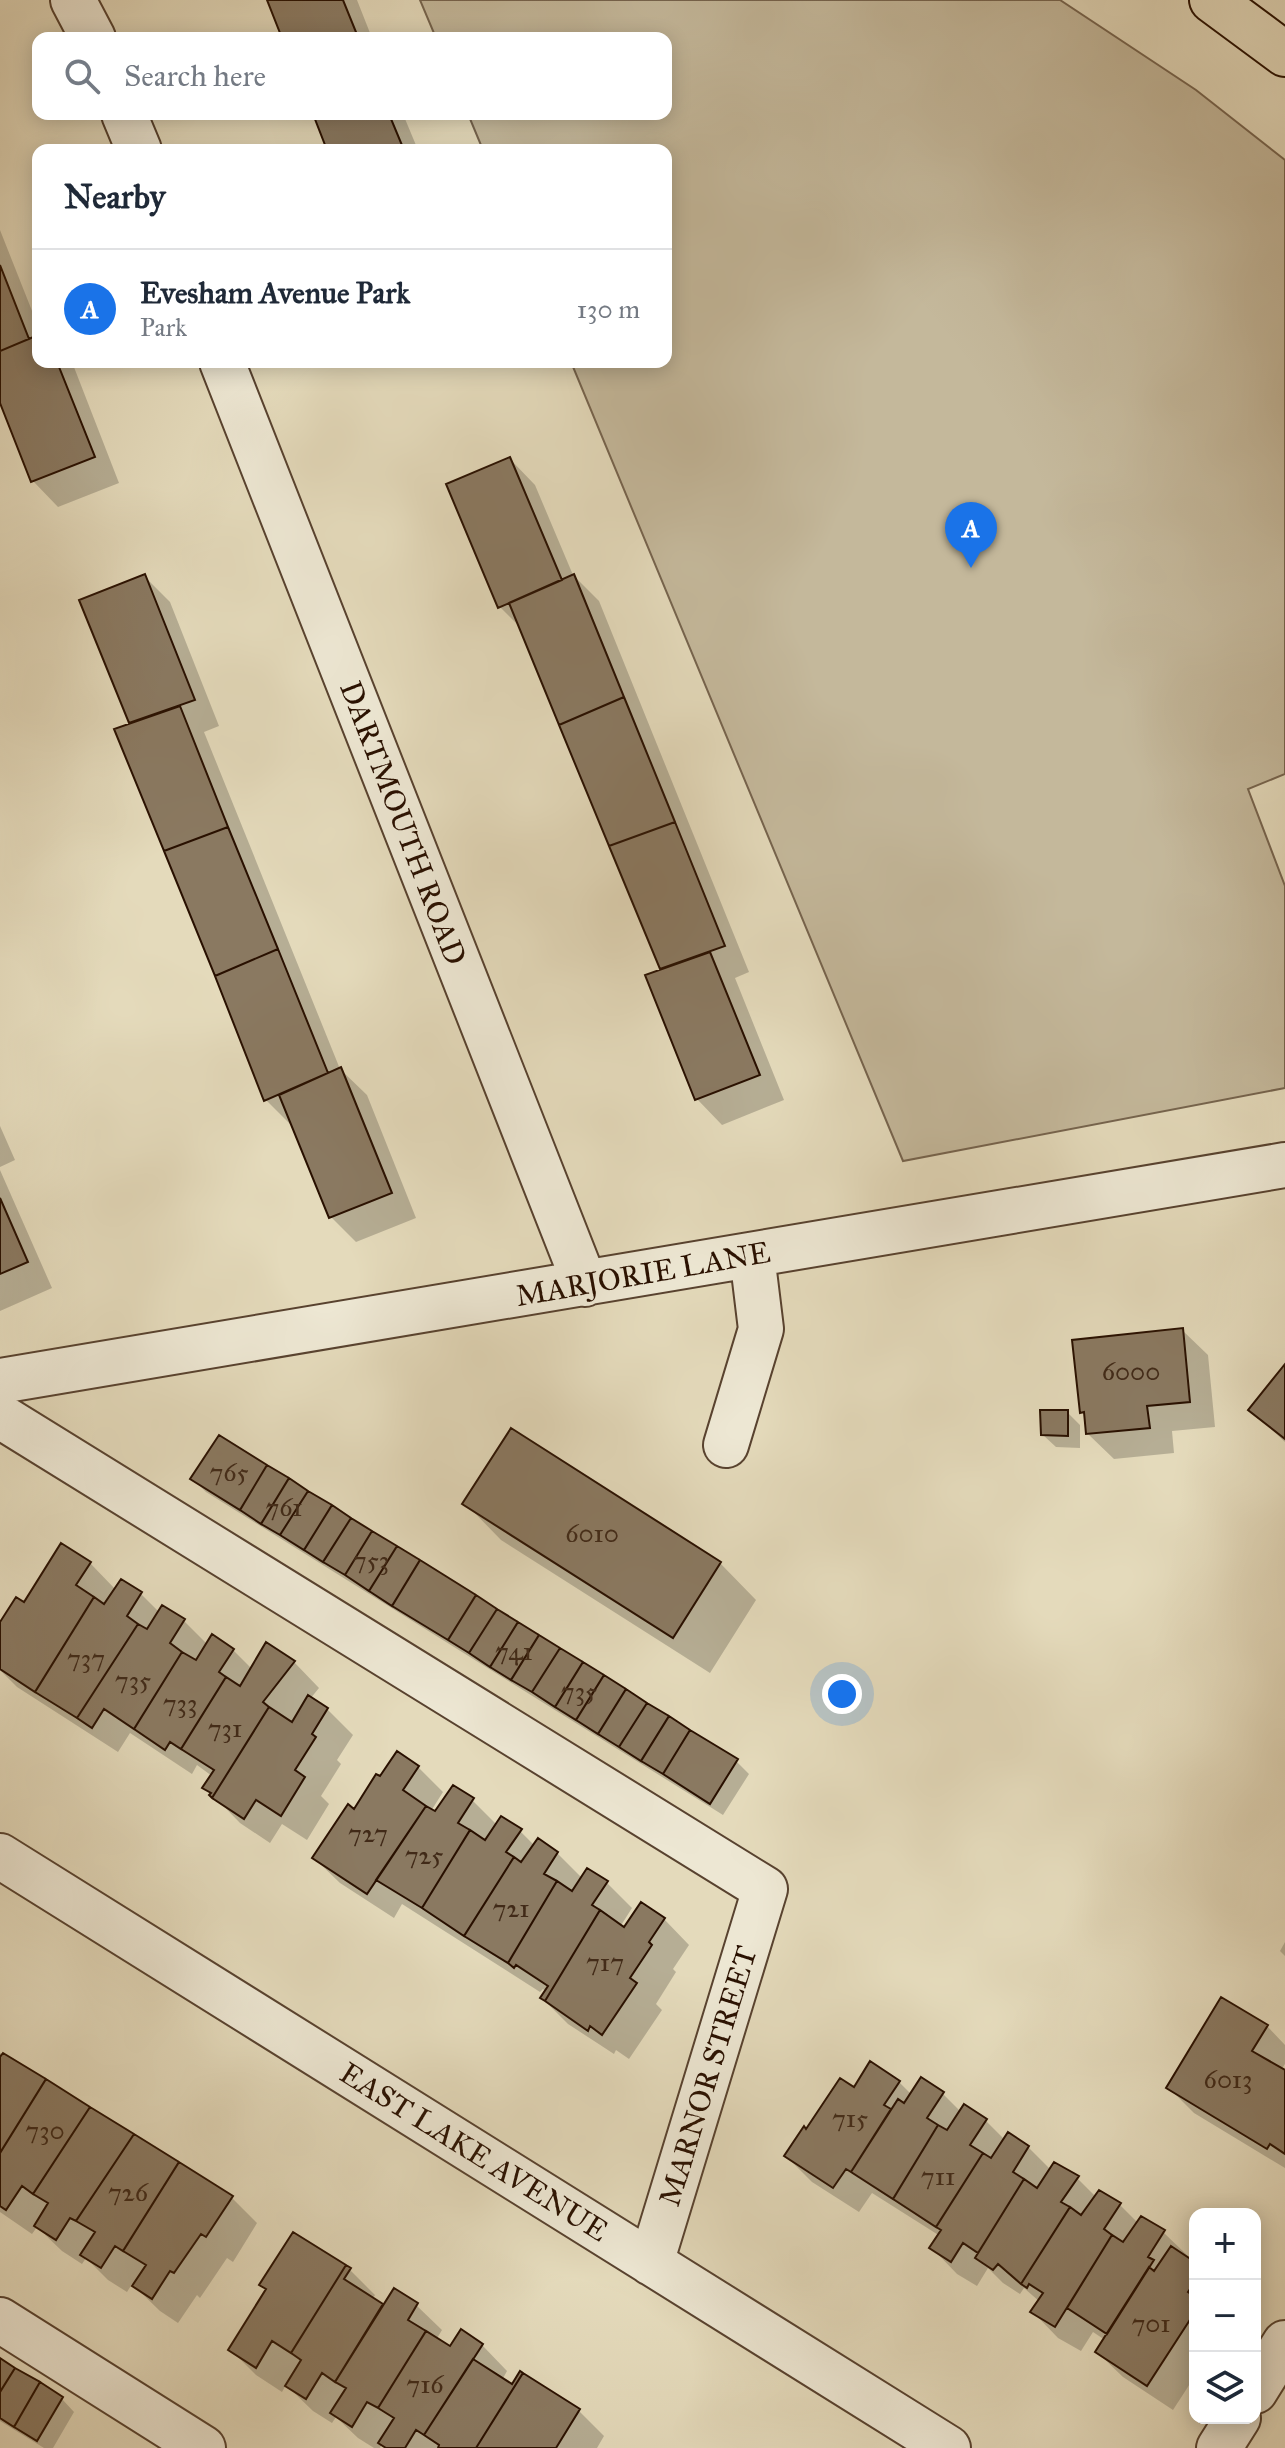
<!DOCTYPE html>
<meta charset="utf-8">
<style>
:root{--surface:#fff;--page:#f2f2f3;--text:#1f2937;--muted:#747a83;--line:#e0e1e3;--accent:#1a73e8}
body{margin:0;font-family:"IM FELL Great Primer",serif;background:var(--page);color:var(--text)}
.controls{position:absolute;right:24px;bottom:24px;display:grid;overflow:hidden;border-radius:16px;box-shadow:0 4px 20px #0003}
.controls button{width:72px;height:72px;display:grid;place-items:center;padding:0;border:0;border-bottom:2px solid var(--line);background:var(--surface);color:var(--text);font:40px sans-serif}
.you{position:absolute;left:842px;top:1694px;width:28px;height:28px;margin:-20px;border:6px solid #fff;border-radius:50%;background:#1a73e8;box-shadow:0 0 0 12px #1a73e833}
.badge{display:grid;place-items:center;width:52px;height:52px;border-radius:50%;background:var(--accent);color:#fff;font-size:26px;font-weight:700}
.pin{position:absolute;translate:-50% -66px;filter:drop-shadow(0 2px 4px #0008)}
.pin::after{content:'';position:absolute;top:42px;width:28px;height:24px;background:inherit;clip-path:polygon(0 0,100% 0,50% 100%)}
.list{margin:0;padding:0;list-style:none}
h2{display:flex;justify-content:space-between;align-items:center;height:104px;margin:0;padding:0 32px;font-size:34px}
h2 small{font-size:26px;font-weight:400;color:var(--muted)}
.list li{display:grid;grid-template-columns:52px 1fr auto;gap:24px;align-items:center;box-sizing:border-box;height:120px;padding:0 32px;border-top:2px solid var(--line)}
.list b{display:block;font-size:30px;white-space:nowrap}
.list p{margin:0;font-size:26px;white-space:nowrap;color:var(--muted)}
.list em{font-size:26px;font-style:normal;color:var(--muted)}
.icon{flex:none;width:44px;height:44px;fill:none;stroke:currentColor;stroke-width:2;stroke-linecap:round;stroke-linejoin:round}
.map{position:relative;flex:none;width:1285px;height:2448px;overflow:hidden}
.search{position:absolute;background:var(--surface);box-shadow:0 4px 20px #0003;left:32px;top:32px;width:640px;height:88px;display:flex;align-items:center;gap:20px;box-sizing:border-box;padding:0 28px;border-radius:16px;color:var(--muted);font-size:30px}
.panel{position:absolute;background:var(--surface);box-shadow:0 4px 20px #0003;left:32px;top:144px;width:640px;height:224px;border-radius:16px}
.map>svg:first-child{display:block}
.green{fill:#c4b89b;stroke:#76644e;stroke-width:2}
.shadow{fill:#0003}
.building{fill:#8a7961;stroke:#291000;stroke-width:2}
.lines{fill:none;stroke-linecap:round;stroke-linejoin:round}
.minor-casing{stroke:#58422f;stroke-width:48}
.major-casing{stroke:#291000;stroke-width:48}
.minor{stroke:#ede7d3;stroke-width:44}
.major{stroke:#e4dabb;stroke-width:44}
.labels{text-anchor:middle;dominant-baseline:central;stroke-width:6;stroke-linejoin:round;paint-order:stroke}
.number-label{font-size:26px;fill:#412a18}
.street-label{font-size:30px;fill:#291000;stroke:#ede7d3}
</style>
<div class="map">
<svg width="1285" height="2448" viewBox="0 0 1285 2448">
<rect width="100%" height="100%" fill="#e4dabb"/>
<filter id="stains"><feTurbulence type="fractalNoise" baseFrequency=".0025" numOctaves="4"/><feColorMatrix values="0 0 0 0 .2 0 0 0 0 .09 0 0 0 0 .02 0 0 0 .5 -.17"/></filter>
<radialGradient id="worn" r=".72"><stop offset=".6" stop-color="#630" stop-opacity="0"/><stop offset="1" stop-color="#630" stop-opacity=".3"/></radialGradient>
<path class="green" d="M 420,0 L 1060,0 L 1196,90 L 1285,160 L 1285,774 L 1248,789 L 1285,886 L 1285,1088 L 903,1161 L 571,362 L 666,362 L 666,150 L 483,150 L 468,114 L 666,114 L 666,38 L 436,38 Z"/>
<path class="shadow" d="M 269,0 L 357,0 L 372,38 L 284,38 Z
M 315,114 L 403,114 L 418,150 L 330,150 Z
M 0,230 L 38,326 L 38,362 L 72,362 L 119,483 L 58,507 L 33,481 L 0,398 Z
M 510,459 L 535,485 L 573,575 L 599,601 L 749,972 L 735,978 L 784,1100 L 722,1125 L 697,1099 L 662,971 L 522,629 L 500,607 Z
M 145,577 L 170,602 L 219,726 L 204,732 L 340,1069 L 367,1095 L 416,1218 L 356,1242 L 331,1217 L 291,1125 L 266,1100 L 131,724 L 82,601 Z
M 0,1126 L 15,1160 L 0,1167 Z
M 0,1170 L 52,1288 L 0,1311 Z
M 1182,1330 L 1208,1355 L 1215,1427 L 1172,1431 L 1174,1453 L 1114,1459 L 1088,1434 L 1086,1416 L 1082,1412 Z
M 1285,1367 L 1285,1442 L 1251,1410 Z
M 1067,1412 L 1080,1425 L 1080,1448 L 1056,1447 L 1043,1435 Z
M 193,1479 L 736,1761 L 749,1774 L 723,1815 L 206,1492 Z
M 465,1503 L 720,1563 L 756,1600 L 710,1673 L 501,1540 Z
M 90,1563 L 116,1590 L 141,1594 L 160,1613 L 163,1607 L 184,1621 L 208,1645 L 233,1650 L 252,1669 L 294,1662 L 319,1688 L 310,1699 L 327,1709 L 353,1735 L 337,1760 L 341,1764 L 321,1796 L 329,1804 L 307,1840 L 282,1824 L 270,1843 L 240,1823 L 205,1787 L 212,1776 L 197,1765 L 192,1774 L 130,1733 L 118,1752 L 17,1687 L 0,1670 L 0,1626 L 25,1604 Z
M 418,1767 L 443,1792 L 431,1811 L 436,1814 L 472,1800 L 497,1825 L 520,1831 L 535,1846 L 557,1853 L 582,1878 L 588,1870 L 607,1883 L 632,1908 L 620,1927 L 624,1930 L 664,1919 L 689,1945 L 673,1969 L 676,1972 L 656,2004 L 662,2010 L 629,2059 L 616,2050 L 614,2054 L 568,2024 L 542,1998 L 546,1992 L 543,1989 L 540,1992 L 402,1904 L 394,1918 L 340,1883 L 314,1858 L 381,1779 Z
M 1285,1942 L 1285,1956 L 1280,1951 Z
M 1267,2026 L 1285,2045 L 1285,2064 L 1281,2070 L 1285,2072 L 1285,2168 L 1194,2113 L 1169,2088 Z
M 0,2053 L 232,2198 L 257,2223 L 233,2262 L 227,2258 L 200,2298 L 197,2295 L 178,2323 L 160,2311 L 132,2284 L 127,2292 L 108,2280 L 86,2258 L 82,2264 L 62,2251 L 37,2227 L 32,2234 L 0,2212 Z
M 921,2080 L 943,2094 L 961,2112 L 965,2107 L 986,2121 L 1005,2140 L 1009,2135 L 1028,2147 L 1051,2170 L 1077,2178 L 1096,2197 L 1099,2192 L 1120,2205 L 1138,2223 L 1163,2232 L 1189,2257 L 1187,2260 L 1195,2264 L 1195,2376 L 1173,2410 L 1123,2377 L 1097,2352 L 1105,2340 L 1093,2332 L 1081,2351 L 1058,2338 L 1033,2312 L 1040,2302 L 1024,2288 L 1020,2294 L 1003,2283 L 988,2268 L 977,2286 L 957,2274 L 932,2248 L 940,2236 L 872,2193 L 859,2212 L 812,2182 L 786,2156 L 807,2132 L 854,2089 L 899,2082 L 912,2095 Z
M 350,2270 L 375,2295 L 372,2300 L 384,2307 L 416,2305 L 442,2330 L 436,2340 L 450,2349 L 482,2345 L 507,2371 L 502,2380 L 513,2387 L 579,2411 L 604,2436 L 597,2448 L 386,2448 L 382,2444 L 380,2448 L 374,2448 L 358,2438 L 336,2417 L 332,2423 L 313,2411 L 286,2385 L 282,2392 L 256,2375 L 231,2350 Z
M 0,2361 L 62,2399 L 74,2412 L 53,2448 L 44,2448 L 0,2421 Z"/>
<path class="building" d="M 267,0 L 343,0 L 358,37 L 282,38 Z
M 313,114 L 389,114 L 404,150 L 327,150 Z
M 0,265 L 29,339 L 0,351 Z
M 38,335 L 38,362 L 57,362 L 95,457 L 31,482 L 0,403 L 0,351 Z
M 510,457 L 562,580 L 498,608 L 446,484 Z
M 145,574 L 195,700 L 129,723 L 79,600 Z
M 574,574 L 624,697 L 559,725 L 509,603 Z
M 624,697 L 675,822 L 609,846 L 559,725 Z
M 180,706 L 228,827 L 164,851 L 114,729 Z
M 675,822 L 725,946 L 660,969 L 609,846 Z
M 228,827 L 278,949 L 215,976 L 164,851 Z
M 278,949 L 328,1073 L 264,1101 L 215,976 Z
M 710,952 L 760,1075 L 695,1100 L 645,975 Z
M 341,1067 L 392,1193 L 329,1218 L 279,1095 Z
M 0,1198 L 28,1262 L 0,1274 Z
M 1183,1328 L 1190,1402 L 1147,1406 L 1150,1428 L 1086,1434 L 1084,1412 L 1080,1413 L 1072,1340 Z
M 1285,1364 L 1285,1439 L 1248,1410 Z
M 1040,1410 L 1068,1410 L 1068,1436 L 1041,1435 Z
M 511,1428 L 721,1562 L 673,1638 L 462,1504 Z
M 219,1435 L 267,1465 L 240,1510 L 190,1479 Z
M 267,1465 L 289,1478 L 261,1524 L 240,1510 Z
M 289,1478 L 308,1491 L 280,1535 L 261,1524 Z
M 308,1491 L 332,1505 L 304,1550 L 280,1535 Z
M 332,1505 L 351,1518 L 323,1562 L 304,1550 Z
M 351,1518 L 372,1531 L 345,1575 L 323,1562 Z
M 372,1531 L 397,1546 L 369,1591 L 345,1575 Z
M 61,1543 L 91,1562 L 76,1585 L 94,1597 L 35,1692 L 0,1669 L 0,1622 L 16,1597 L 24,1602 Z
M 397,1546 L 420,1560 L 392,1606 L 369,1591 Z
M 420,1560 L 476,1595 L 448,1640 L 392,1606 Z
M 121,1579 L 142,1592 L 127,1616 L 138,1624 L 77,1718 L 35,1692 L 94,1597 L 104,1604 Z
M 476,1595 L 497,1609 L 469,1653 L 448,1640 Z
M 162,1605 L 185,1619 L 170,1643 L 182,1652 L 134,1729 L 104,1709 L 92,1728 L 77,1718 L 138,1624 L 147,1629 Z
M 497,1609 L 518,1622 L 490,1667 L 469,1653 Z
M 518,1622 L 539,1635 L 511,1680 L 490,1667 Z
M 212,1634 L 234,1649 L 219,1672 L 226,1677 L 181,1749 L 170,1742 L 165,1750 L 134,1729 L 182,1652 L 196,1660 Z
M 539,1635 L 560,1648 L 532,1692 L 511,1680 Z
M 266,1642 L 295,1661 L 263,1702 L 269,1707 L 212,1798 L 209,1795 L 211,1793 L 202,1788 L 214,1770 L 181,1749 L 226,1677 L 240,1686 Z
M 560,1648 L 583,1662 L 555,1707 L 532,1692 Z
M 583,1662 L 604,1675 L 576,1720 L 555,1707 Z
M 604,1675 L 626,1689 L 598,1734 L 576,1720 Z
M 626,1689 L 647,1703 L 619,1747 L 598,1734 Z
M 308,1695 L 328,1708 L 312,1734 L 316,1737 L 295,1770 L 305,1777 L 281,1816 L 256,1800 L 244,1819 L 212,1798 L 269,1707 L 292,1722 Z
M 647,1703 L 669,1716 L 641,1761 L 619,1747 Z
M 669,1716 L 690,1730 L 663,1774 L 641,1761 Z
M 690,1730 L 738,1759 L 710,1804 L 663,1774 Z
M 397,1751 L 419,1766 L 403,1790 L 426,1806 L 367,1894 L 312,1858 L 348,1804 L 354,1809 L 376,1774 L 380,1776 Z
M 453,1785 L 474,1798 L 458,1823 L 470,1830 L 422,1908 L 376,1880 L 426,1806 L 435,1811 Z
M 501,1816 L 522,1829 L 506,1852 L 514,1857 L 464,1936 L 422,1908 L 470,1830 L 485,1840 Z
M 538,1838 L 558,1852 L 544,1874 L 557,1881 L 508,1963 L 464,1936 L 514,1857 L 521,1862 Z
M 587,1868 L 608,1881 L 592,1905 L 600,1910 L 545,2001 L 540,1998 L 548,1986 L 516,1965 L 514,1968 L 508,1963 L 557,1881 L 572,1891 Z
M 641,1902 L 665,1918 L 649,1942 L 652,1945 L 630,1978 L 637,1983 L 602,2035 L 590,2026 L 588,2031 L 545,2001 L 600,1910 L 624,1927 Z
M 1221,1997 L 1268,2025 L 1252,2051 L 1285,2070 L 1285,2154 L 1270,2144 L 1267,2149 L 1166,2088 Z
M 3,2053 L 46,2079 L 0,2153 L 0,2057 Z
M 870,2061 L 900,2081 L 884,2105 L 891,2109 L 851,2172 L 846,2169 L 833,2188 L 784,2156 L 804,2126 L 806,2129 L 840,2078 L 854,2087 Z
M 921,2077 L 944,2092 L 927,2118 L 938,2125 L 893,2199 L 851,2172 L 898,2099 L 904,2103 Z
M 46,2079 L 90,2107 L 33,2194 L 22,2186 L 6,2210 L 0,2206 L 0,2153 Z
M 964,2104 L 987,2119 L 970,2145 L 983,2153 L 936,2227 L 893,2199 L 938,2125 L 947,2130 Z
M 90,2107 L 134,2134 L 76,2221 L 70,2218 L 56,2240 L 34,2226 L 48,2203 L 33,2194 Z
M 1008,2132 L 1029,2146 L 1013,2172 L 1024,2179 L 978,2253 L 963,2243 L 951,2262 L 929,2248 L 941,2230 L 936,2227 L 983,2153 L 991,2158 Z
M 134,2134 L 179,2162 L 123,2251 L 115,2246 L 101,2268 L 80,2255 L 95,2232 L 76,2221 Z
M 179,2162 L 233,2196 L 206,2237 L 201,2234 L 174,2273 L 170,2271 L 152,2299 L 132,2286 L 146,2265 L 123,2251 Z
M 1054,2162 L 1079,2176 L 1061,2202 L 1070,2207 L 1021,2284 L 998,2264 L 993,2270 L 975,2258 L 1024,2179 L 1037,2188 Z
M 1099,2190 L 1121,2203 L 1104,2229 L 1112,2235 L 1055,2327 L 1030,2312 L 1043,2293 L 1029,2284 L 1027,2288 L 1021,2284 L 1070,2207 L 1081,2215 Z
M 1141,2216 L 1165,2230 L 1148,2257 L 1154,2260 L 1107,2334 L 1067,2308 L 1112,2235 L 1123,2242 Z
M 293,2232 L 346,2265 L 291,2353 L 272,2341 L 256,2368 L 228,2350 L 266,2289 L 259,2285 Z
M 1171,2246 L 1195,2262 L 1195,2282 L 1188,2292 L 1195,2297 L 1195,2312 L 1147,2386 L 1095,2352 L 1149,2267 L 1154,2271 Z
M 346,2265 L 351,2268 L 344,2279 L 383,2304 L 335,2382 L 322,2373 L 306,2399 L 285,2386 L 301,2360 L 291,2353 Z
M 394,2288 L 418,2303 L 408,2320 L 426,2331 L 378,2408 L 367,2402 L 352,2427 L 330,2413 L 346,2388 L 335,2382 Z
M 461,2329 L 483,2344 L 424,2435 L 416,2430 L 405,2448 L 386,2448 L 378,2443 L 394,2418 L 378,2408 L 426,2331 L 450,2346 Z
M 0,2358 L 15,2368 L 0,2392 Z
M 473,2359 L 512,2384 L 520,2371 L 523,2373 L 476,2448 L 438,2448 L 439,2445 L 424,2435 Z
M 15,2368 L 40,2382 L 14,2427 L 0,2418 L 0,2392 Z
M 523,2373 L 580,2409 L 556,2448 L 476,2448 Z
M 40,2382 L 63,2397 L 37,2441 L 14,2427 Z"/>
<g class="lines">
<g class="minor-casing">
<path id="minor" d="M 73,0 L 93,38
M 124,114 L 139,150
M 222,362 L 585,1284
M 0,1381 L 1285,1165
M 0,1416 L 765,1889 L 651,2263
M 726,1445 L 761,1329 L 752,1255
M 0,1856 L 948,2448
M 0,2320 L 203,2448
M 1255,2391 L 1285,2343
M 1219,2448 L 1238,2418"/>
</g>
<g class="major-casing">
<path id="major" d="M 1212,0 L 1285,54"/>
</g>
<use href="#minor" class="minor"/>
<use href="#major" class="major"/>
</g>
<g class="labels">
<g class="number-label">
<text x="1131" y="1371">6000</text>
<text x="229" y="1472">765</text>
<text x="284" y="1507">761</text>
<text x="592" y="1533">6010</text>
<text x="371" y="1560">753</text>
<text x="514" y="1651">741</text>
<text x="86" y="1658">737</text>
<text x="133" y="1680">735</text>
<text x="579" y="1691">735</text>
<text x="180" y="1703">733</text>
<text x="225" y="1728">731</text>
<text x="368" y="1833">727</text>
<text x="424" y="1855">725</text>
<text x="511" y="1908">721</text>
<text x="605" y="1962">717</text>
<text x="1228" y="2079">6013</text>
<text x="850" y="2118">715</text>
<text x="45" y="2130">730</text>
<text x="938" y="2176">711</text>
<text x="128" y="2192">726</text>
<text x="1151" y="2323">701</text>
<text x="425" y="2384">716</text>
</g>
<g class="street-label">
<text transform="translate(403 823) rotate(69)">DARTMOUTH ROAD</text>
<text transform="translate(643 1274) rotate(-10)">MARJORIE LANE</text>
<text transform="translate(708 2076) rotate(-73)">MARNOR STREET</text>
<text transform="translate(474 2152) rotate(32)">EAST LAKE AVENUE</text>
</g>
</g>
<rect width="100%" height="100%" filter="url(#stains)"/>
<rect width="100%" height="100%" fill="url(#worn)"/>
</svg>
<div class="controls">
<button>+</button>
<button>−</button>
<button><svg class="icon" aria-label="layers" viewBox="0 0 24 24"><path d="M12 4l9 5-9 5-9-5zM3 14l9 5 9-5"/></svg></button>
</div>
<div class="you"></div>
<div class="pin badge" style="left:971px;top:568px">A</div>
<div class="search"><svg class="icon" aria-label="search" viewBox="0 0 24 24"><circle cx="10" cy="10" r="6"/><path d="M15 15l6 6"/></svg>Search here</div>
<section class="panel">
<h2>Nearby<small></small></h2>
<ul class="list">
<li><span class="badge">A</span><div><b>Evesham Avenue Park</b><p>Park</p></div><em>130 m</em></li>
</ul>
</section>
</div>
